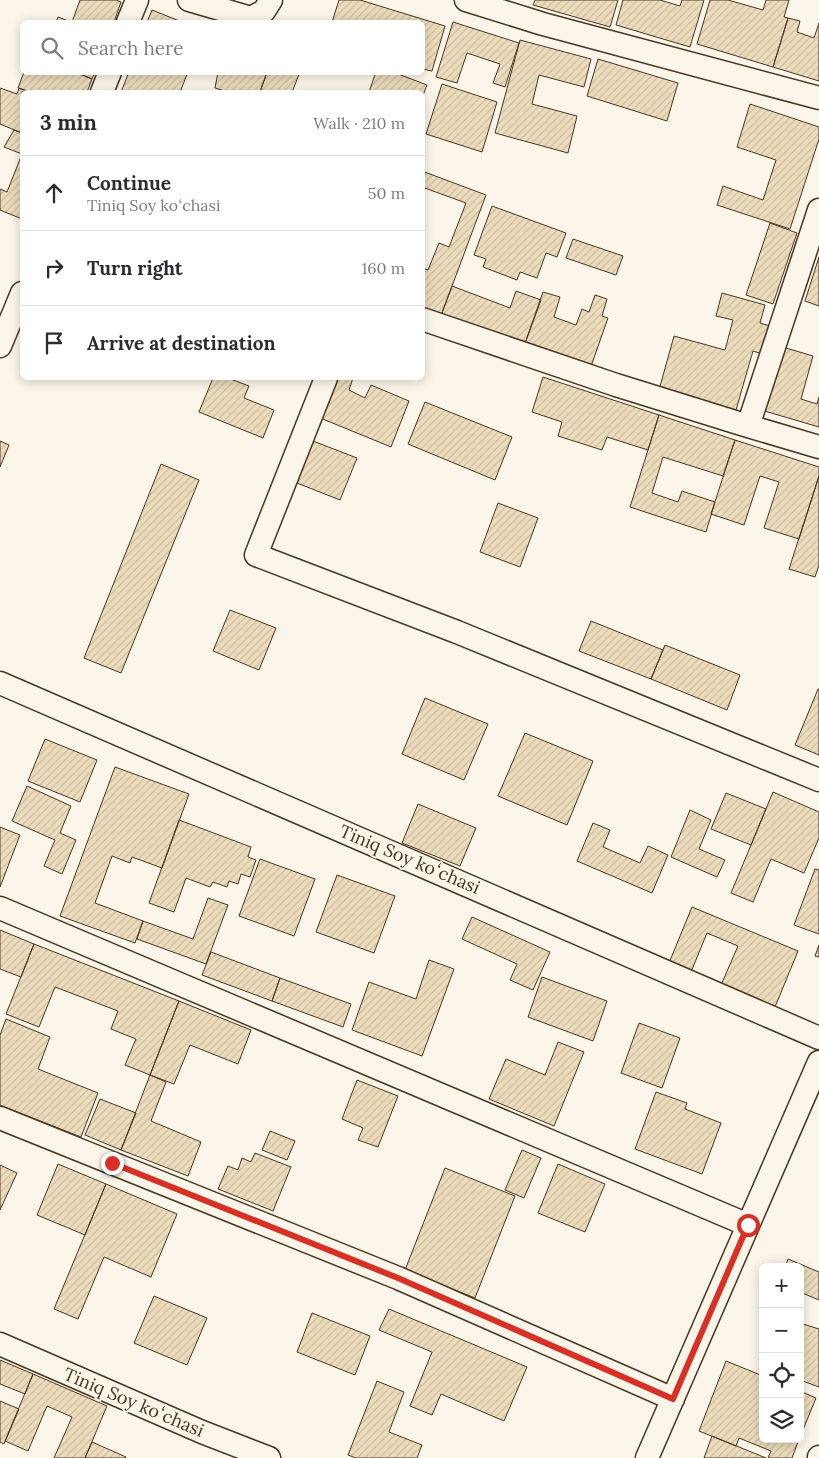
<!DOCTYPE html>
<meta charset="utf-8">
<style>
:root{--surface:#fff;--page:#f7f7f7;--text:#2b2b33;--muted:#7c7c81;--line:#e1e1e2}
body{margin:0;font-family:Lora,serif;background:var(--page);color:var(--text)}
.controls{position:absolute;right:15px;bottom:15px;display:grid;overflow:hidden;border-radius:8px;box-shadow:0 2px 12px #0003}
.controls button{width:45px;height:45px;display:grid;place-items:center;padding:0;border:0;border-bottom:1px solid var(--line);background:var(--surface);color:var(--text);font:25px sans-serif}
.stop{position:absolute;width:15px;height:15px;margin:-11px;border:4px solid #d93025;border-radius:50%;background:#fff}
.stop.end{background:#d93025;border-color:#fff;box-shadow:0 1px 5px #0008}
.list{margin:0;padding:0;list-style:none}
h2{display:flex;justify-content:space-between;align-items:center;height:65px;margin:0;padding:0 20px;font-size:21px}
h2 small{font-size:16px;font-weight:400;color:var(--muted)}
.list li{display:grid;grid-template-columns:32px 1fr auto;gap:15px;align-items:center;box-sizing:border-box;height:75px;padding:0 20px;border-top:1px solid var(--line)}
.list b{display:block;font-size:19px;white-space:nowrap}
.list p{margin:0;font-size:16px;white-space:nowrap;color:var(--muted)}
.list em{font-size:16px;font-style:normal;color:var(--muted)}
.icon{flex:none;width:28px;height:28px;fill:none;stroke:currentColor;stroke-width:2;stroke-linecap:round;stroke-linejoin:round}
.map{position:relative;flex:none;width:819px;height:1458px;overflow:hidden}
.search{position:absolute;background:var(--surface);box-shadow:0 2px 12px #0003;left:20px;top:20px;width:405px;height:55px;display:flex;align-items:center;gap:12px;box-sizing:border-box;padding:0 18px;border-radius:8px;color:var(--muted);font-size:19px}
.panel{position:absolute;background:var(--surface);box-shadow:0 2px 12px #0003;left:20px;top:90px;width:405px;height:290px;border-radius:8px}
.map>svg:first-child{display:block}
.building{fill:url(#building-hatch);stroke:#4a3520}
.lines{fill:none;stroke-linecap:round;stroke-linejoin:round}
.street-casing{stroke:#4a3520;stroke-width:25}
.street{stroke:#fbf6e9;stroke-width:22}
.route{stroke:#d93025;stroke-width:6}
.labels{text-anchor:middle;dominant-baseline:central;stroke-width:4;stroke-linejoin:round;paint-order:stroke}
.street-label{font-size:18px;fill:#4a3520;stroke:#fbf6e9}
</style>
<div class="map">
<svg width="819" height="1458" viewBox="0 0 819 1458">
<defs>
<pattern id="building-hatch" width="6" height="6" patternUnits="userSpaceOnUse" patternTransform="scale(1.25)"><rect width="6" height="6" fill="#ecdcbc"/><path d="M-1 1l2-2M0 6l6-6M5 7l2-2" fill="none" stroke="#ccbda1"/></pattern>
</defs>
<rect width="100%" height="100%" fill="#fbf6e9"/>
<path class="building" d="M 80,0 L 116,0 L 121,2 L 114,22 L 72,22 Z
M 339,0 L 360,0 L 445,26 L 432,71 L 422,69 L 422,22 L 332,22 Z
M 535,0 L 618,0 L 610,27 L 533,5 Z
M 623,0 L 660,0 L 680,6 L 682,0 L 704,0 L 690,47 L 616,25 Z
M 710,0 L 728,0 L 763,10 L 766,0 L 789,0 L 784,17 L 788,18 L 773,67 L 697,44 Z
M 152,10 L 182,22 L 147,22 Z
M 58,17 L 71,22 L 56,22 Z
M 788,18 L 800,21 L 797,32 L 814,38 L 819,23 L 819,81 L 773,67 Z
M 453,22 L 519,43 L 505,87 L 493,83 L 500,64 L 467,53 L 457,83 L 436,77 Z
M 520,40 L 591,59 L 584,87 L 539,75 L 532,104 L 577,116 L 568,153 L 495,133 Z
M 598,59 L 678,83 L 667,121 L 587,96 Z
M 24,72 L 75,72 L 92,79 L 87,92 L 30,92 L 18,88 Z
M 75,72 L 95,72 L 92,79 Z
M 129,72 L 188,72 L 180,92 L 121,92 Z
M 218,72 L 267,72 L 260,92 L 228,92 L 215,88 Z
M 267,72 L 300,72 L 292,92 L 260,92 Z
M 376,72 L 393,72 L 427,85 L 422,98 L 422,92 L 369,92 Z
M 442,84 L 497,102 L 482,152 L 426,134 Z
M 0,88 L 17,94 L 19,88 L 30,92 L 22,92 L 22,133 L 0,124 Z
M 750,104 L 819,127 L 819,139 L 790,229 L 717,205 L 723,186 L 763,200 L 776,160 L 737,147 Z
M 14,130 L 22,133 L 22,219 L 0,210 L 0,189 L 7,192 L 22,154 L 4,147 Z
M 422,171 L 486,195 L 439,321 L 422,315 L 422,268 L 428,270 L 439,243 L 449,247 L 466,203 L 422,187 Z
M 492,206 L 566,233 L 557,257 L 546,253 L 537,278 L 520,272 L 517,280 L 483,267 L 486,259 L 474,255 Z
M 770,223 L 797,233 L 773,304 L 746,295 Z
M 573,239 L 623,256 L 616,275 L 566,258 Z
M 819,257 L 819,306 L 805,301 Z
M 452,286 L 510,308 L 516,291 L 541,300 L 523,349 L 439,321 Z
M 543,292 L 560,297 L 554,317 L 576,325 L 582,309 L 589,312 L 595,295 L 607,299 L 602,316 L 608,318 L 589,372 L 523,349 Z
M 722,293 L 765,305 L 760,323 L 770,326 L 762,354 L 753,351 L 736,410 L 659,390 L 674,336 L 725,350 L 733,320 L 716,316 Z
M 779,346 L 813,356 L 801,399 L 817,404 L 819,397 L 819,427 L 761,410 Z
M 543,377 L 659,415 L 648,450 L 607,437 L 602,450 L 558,436 L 562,422 L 532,412 Z
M 213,378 L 228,378 L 249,386 L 244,398 L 274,410 L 263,438 L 199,412 Z
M 329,378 L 353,378 L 349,390 L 365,398 L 371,385 L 409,401 L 391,447 L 313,415 Z
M 425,402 L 512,437 L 495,480 L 408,444 Z
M 659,415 L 735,440 L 723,476 L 663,457 L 652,493 L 678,502 L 682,491 L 715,502 L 706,532 L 630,507 Z
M 735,440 L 819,467 L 819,476 L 799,539 L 764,528 L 779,482 L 760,476 L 744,525 L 711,514 Z
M 0,441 L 9,445 L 0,467 Z
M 313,441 L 357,458 L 340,500 L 297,483 Z
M 161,464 L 199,480 L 121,673 L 84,658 Z
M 819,476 L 819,565 L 815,577 L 789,569 Z
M 498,503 L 538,518 L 520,567 L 480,552 Z
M 230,610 L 276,628 L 259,670 L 213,651 Z
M 591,621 L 663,650 L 651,679 L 579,651 Z
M 665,645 L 740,675 L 727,710 L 651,679 Z
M 818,689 L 819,689 L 819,755 L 795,745 Z
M 425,698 L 488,724 L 464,780 L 402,754 Z
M 525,733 L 593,761 L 567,825 L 498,796 Z
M 45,739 L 97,760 L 80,802 L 28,781 Z
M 115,767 L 189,794 L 162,868 L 132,857 L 130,863 L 112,856 L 95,903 L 143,921 L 135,943 L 60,916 Z
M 27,786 L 71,806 L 60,833 L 76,840 L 62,874 L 44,866 L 55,840 L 12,821 Z
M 773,792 L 819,812 L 819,838 L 804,873 L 771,859 L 753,902 L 731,893 Z
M 726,793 L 766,809 L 751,845 L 711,829 Z
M 418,804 L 476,828 L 460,866 L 402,843 Z
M 690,810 L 711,820 L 699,849 L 725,860 L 717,877 L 671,857 Z
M 179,820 L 251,847 L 248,857 L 256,860 L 250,877 L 241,874 L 238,884 L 229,881 L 227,887 L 213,882 L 210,887 L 186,878 L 174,912 L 149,903 Z
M 593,823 L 610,830 L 603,847 L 640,863 L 648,846 L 668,855 L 652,893 L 577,861 Z
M 0,827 L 20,835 L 0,887 Z
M 260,859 L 315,879 L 294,936 L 239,916 Z
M 815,869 L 819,870 L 819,934 L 794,925 Z
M 337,875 L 395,896 L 374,953 L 316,932 Z
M 208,898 L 228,905 L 206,964 L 137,939 L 143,921 L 193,939 Z
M 692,907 L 798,951 L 775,1007 L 721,985 L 738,946 L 707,933 L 691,972 L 669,963 Z
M 472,917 L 550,952 L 533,990 L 510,980 L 517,964 L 462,939 Z
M 0,930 L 34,944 L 21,977 L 0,969 Z
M 34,944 L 179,1001 L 150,1075 L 125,1065 L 136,1039 L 111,1029 L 118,1011 L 55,987 L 39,1027 L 6,1014 Z
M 819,945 L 819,957 L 815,956 Z
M 211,952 L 280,978 L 272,1001 L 202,975 Z
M 429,960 L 454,969 L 422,1056 L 352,1030 L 369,982 L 416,999 Z
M 542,977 L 607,1001 L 593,1041 L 528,1017 Z
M 280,978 L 351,1004 L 343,1027 L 272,1001 Z
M 179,1001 L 251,1030 L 238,1064 L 190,1045 L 174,1084 L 150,1075 Z
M 6,1019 L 50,1037 L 38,1069 L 98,1093 L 81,1137 L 0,1105 L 0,1035 Z
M 639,1023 L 680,1038 L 662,1088 L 621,1073 Z
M 558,1042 L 584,1052 L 554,1126 L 489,1099 L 506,1059 L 545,1075 Z
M 150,1075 L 166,1082 L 151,1121 L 201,1142 L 188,1176 L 121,1150 Z
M 357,1080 L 398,1096 L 378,1147 L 358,1140 L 363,1128 L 342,1119 Z
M 656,1092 L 687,1103 L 685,1109 L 721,1123 L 702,1174 L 635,1149 Z
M 100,1099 L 136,1113 L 121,1150 L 85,1135 Z
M 270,1131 L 295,1141 L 287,1160 L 262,1150 Z
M 522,1150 L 541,1158 L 524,1198 L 505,1190 Z
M 255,1153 L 291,1167 L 273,1211 L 218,1189 L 228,1166 L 238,1170 L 242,1158 L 251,1162 Z
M 58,1164 L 106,1184 L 85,1235 L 37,1215 Z
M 558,1164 L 605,1184 L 585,1232 L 538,1213 Z
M 0,1165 L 17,1173 L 0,1210 Z
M 445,1168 L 515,1196 L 475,1298 L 405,1270 Z
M 106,1184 L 177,1214 L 151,1277 L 104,1257 L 78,1319 L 54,1309 Z
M 788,1259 L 819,1272 L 819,1300 L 800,1292 L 800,1267 L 785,1267 Z
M 154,1296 L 207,1318 L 187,1365 L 134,1343 Z
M 389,1309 L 527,1367 L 504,1421 L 441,1394 L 432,1415 L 410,1406 L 432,1352 L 379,1330 Z
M 312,1313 L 370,1336 L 355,1375 L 297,1352 Z
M 800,1323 L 819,1329 L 819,1387 L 800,1380 Z
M 0,1360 L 33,1374 L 25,1394 L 0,1384 Z
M 726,1361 L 763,1376 L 763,1439 L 799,1439 L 792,1458 L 768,1458 L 771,1451 L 739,1438 L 736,1446 L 699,1431 Z
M 33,1374 L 107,1406 L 85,1458 L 54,1458 L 72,1417 L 47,1406 L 28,1451 L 5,1441 Z
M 377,1381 L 404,1392 L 389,1432 L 422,1445 L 417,1458 L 356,1458 L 348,1455 Z
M 800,1391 L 816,1398 L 800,1437 Z
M 0,1401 L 19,1409 L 4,1444 L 0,1442 Z
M 712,1436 L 766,1458 L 704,1458 Z
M 92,1442 L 126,1457 L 125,1458 L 85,1458 Z"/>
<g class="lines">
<g class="street-casing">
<path id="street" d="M 189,0 L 251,18 L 264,11 L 271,0
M 466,0 L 543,24 L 819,98
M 128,22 L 137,0
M 102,92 L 110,72
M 819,210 L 748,426 L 819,447
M 422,319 L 616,385 L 748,426
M 0,346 L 22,293
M 326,378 L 256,555 L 457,632 L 819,780
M 0,683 L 819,1038
M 0,908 L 748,1225
M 0,1118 L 398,1278 L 673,1399
M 0,1344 L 202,1432 L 269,1458
M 647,1458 L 819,1062
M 819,1458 L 819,1457"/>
</g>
<use href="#street" class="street"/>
</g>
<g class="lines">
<path class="route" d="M 112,1163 L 398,1278 L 673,1399 L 748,1225"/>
</g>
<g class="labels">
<g class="street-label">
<text transform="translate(410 859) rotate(23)">Tiniq Soy koʻchasi</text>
<text transform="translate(134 1402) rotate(23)">Tiniq Soy koʻchasi</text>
</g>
</g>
</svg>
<div class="controls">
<button>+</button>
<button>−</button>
<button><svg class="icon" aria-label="locate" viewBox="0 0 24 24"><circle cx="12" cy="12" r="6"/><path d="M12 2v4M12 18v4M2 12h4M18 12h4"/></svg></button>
<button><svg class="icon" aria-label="layers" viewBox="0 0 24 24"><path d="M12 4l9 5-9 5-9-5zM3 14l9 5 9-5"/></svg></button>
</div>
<div class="stop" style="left:748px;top:1225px"></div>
<div class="stop end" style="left:112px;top:1163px"></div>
<div class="search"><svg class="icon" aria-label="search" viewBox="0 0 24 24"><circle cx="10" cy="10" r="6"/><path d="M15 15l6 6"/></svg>Search here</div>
<section class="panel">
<h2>3 min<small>Walk · 210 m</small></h2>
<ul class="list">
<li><svg class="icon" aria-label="ahead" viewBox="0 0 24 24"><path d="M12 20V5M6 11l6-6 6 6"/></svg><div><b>Continue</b><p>Tiniq Soy koʻchasi</p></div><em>50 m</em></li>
<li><svg class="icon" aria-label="right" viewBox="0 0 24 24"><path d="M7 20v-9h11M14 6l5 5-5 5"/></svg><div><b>Turn right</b></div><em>160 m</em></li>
<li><svg class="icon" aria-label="arrive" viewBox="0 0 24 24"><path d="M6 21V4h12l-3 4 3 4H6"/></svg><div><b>Arrive at destination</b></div></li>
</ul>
</section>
</div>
